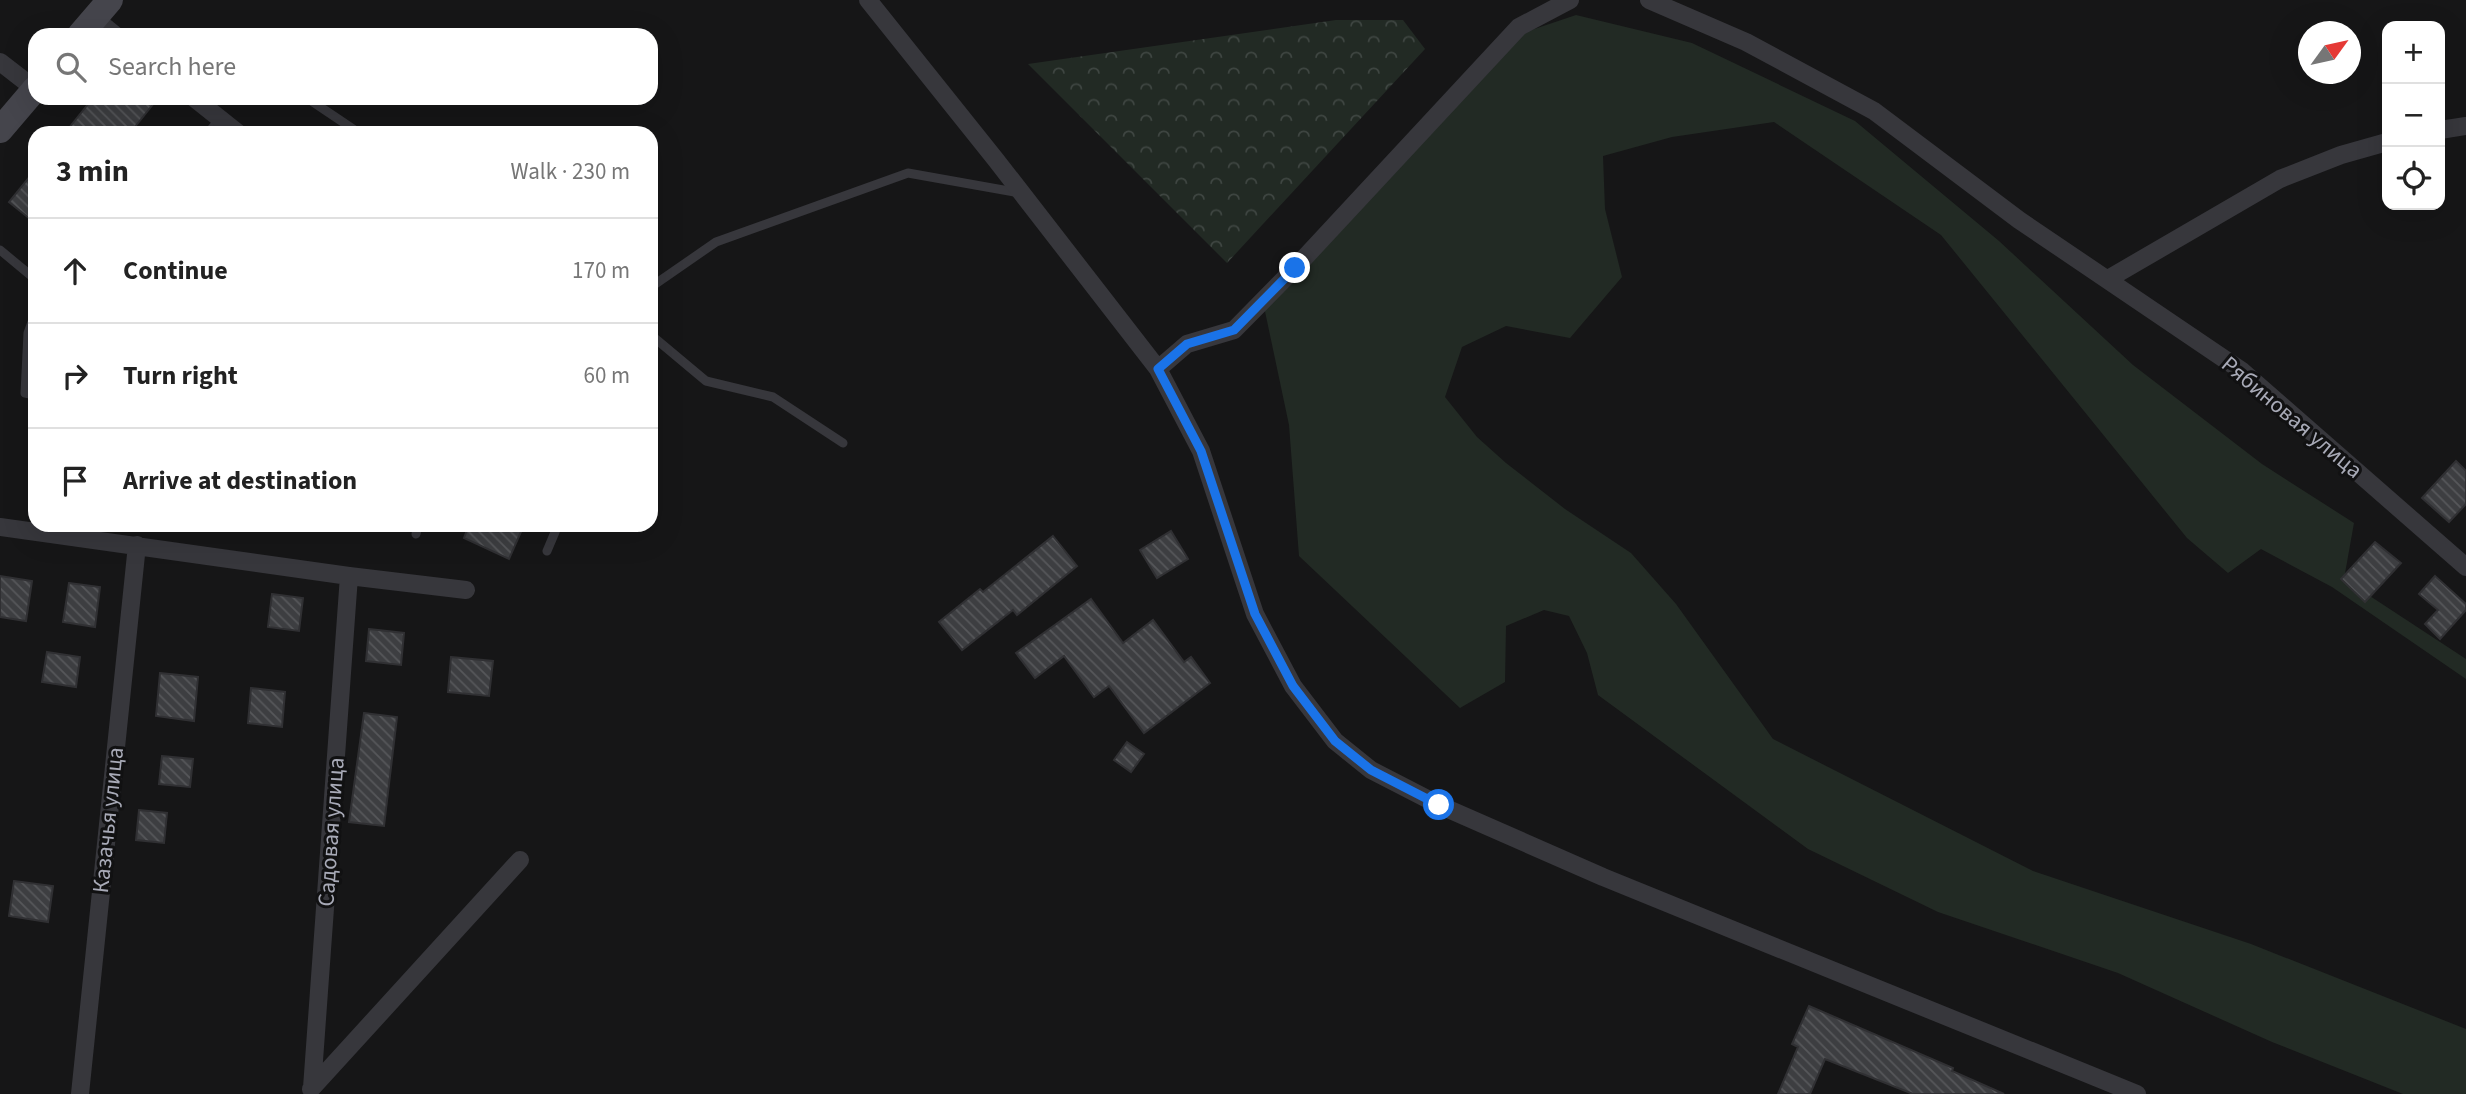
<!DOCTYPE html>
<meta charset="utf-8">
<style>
:root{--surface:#fff;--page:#f2f2f2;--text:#222;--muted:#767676;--line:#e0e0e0}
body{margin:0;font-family:"Source Sans 3",sans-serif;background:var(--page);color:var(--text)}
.controls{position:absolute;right:21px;top:21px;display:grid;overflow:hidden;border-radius:14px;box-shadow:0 7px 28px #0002}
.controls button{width:63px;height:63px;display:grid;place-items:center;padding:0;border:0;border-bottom:2px solid var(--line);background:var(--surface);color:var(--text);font:35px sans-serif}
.compass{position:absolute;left:2298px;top:21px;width:63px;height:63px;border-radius:50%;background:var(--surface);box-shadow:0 7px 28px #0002;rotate:57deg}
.stop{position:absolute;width:21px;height:21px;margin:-16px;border:5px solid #1a73e8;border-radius:50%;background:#fff}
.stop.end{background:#1a73e8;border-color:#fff;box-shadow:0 2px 7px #0008}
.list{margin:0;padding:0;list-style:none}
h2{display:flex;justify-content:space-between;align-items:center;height:91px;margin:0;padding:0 28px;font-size:30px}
h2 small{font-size:23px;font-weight:400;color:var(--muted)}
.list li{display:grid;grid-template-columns:46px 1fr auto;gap:21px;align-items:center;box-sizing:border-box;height:105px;padding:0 28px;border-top:2px solid var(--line)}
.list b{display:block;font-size:26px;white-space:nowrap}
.list em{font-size:23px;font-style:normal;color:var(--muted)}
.icon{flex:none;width:38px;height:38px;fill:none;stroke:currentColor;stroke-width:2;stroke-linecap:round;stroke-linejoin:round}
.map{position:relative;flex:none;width:2466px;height:1094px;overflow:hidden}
.search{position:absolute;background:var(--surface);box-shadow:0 7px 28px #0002;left:28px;top:28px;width:630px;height:77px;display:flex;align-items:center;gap:18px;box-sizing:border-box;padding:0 24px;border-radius:21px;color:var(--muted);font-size:26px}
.panel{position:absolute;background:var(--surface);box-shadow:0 7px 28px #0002;left:28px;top:126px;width:630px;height:406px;border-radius:21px}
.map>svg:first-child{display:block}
.green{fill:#222a24}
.forest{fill:url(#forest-crowns)}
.building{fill:url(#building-back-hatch);stroke:#303033;stroke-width:2}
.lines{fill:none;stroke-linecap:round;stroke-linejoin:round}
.service{stroke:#37373c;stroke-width:9}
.minor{stroke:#37373c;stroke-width:18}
.secondary{stroke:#45454c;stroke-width:26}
.route{stroke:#1a73e8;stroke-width:9}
.labels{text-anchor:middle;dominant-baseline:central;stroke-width:6;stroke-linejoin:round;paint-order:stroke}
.street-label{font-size:23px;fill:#a8aab7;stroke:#111112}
</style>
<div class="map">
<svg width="2466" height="1094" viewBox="0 0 2466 1094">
<defs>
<pattern id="forest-crowns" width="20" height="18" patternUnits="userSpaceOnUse" patternTransform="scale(1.75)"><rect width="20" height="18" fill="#222a24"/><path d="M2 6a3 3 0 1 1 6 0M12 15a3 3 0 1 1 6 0" fill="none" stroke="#3f4642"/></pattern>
<pattern id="building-back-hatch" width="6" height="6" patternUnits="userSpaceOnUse" patternTransform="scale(1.75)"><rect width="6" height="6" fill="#3d3e41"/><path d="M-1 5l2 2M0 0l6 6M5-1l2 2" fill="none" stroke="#56575a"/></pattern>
</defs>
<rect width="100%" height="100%" fill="#161617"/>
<path class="green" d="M 1576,15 L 1692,43 L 1855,121 L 1999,241 L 2133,365 L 2262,464 L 2354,523 L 2344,579 L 2466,659 L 2466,679 L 2332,587 L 2261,549 L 2228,573 L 2187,538 L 1941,235 L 1774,122 L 1672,137 L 1603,156 L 1605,209 L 1622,277 L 1570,338 L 1506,326 L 1462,347 L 1445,397 L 1477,437 L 1506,463 L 1565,509 L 1631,553 L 1676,604 L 1773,739 L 2033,871 L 2251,944 L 2466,1029 L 2466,1094 L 2403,1094 L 2272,1042 L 2118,973 L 1938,912 L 1808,849 L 1598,695 L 1587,653 L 1569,616 L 1544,610 L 1506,626 L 1505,682 L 1460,708 L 1299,556 L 1289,425 L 1263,302 L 1514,36 Z"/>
<path class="forest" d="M 1336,20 L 1403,20 L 1425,49 L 1227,263 L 1028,64 Z"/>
<path class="building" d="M 93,98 L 158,98 L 130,133 L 65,133 Z
M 35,170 L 35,223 L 9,202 Z
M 2456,461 L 2466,471 L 2466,504 L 2449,522 L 2422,498 Z
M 469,525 L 524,525 L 509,559 L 464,538 Z
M 1171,531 L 1188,559 L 1157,578 L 1140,550 Z
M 1053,536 L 1077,566 L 1017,615 L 1013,610 L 962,650 L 939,622 L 980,589 L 983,592 Z
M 2375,542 L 2401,563 L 2365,602 L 2341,579 Z
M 0,576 L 32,581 L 26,621 L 0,617 Z
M 2435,576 L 2466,604 L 2466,610 L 2440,639 L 2425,624 L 2438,610 L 2419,594 Z
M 69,583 L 100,587 L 95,627 L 63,622 Z
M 272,594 L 303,598 L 299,631 L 268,627 Z
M 1091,599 L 1123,643 L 1153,620 L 1184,662 L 1191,657 L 1210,683 L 1144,733 L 1109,686 L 1094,697 L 1064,656 L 1035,678 L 1016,653 Z
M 369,629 L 404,633 L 401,665 L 366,661 Z
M 47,652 L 80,657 L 76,687 L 42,682 Z
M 451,657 L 493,661 L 489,696 L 448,692 Z
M 160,673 L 198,677 L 194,721 L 156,716 Z
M 251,688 L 285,692 L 282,727 L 248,723 Z
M 364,713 L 397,717 L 384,826 L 349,822 Z
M 1127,742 L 1144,754 L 1131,772 L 1114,760 Z
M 162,756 L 193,759 L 190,787 L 159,784 Z
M 139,810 L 167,813 L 164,843 L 136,840 Z
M 14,881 L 53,886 L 48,922 L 9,916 Z
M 1809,1006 L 1953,1068 L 1952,1071 L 2004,1094 L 1913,1094 L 1825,1059 L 1810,1094 L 1778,1094 L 1798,1047 L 1792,1044 Z"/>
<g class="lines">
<path class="service" d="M 307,98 L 359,133
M 208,133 L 220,119
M 0,250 L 35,279
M 651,287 L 716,242 L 908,173 L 1020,193
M 35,314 L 28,333 L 25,393 L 35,395
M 651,335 L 706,381 L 773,397 L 843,443
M 34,488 L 35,483
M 416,534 L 418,525
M 547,551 L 558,525"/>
<path class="minor" d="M 868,0 L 996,160 L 1158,369 L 1201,451 L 1255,614 L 1293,686 L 1335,741 L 1371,770 L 1439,805 L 1603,877 L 2137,1094
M 1649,0 L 1746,42 L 1874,111 L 2019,220 L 2242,371 L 2466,567
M 94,18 L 115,35
M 0,62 L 35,89
M 194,98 L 238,133
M 2440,130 L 2466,126
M 2108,279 L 2280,179 L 2341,155 L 2387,142
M 1158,369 L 1187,344 L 1234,330 L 1295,268 L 1519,27 L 1570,0
M 0,527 L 349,576 L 466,590
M 312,1088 L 349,576
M 311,1089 L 520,860
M 80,1094 L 137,545"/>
<path class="secondary" d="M 80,35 L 110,0
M 0,130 L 35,89"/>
</g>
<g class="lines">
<path class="route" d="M 1295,268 L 1234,330 L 1187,344 L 1158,369 L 1201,451 L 1255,614 L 1293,686 L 1335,741 L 1371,770 L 1439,805"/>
</g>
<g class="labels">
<g class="street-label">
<text transform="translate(2292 417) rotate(40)">Рябиновая улица</text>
<text transform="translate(108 820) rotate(-84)">Казачья улица</text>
<text transform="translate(331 832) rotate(-86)">Садовая улица</text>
</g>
</g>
</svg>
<div class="controls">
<button>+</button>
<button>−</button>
<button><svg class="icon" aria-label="locate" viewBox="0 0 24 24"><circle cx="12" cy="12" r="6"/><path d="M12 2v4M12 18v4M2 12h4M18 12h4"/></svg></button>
</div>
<svg class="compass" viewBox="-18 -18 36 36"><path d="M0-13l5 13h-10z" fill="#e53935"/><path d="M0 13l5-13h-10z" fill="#767676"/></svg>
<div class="stop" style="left:1439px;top:805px"></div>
<div class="stop end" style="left:1295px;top:268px"></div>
<div class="search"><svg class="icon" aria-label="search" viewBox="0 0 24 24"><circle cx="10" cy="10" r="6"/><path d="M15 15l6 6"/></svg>Search here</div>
<section class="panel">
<h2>3 min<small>Walk · 230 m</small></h2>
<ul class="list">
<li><svg class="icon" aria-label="ahead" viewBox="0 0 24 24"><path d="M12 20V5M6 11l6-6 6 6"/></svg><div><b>Continue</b></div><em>170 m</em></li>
<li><svg class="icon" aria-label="right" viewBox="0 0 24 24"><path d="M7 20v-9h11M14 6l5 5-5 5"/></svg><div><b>Turn right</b></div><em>60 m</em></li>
<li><svg class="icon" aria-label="arrive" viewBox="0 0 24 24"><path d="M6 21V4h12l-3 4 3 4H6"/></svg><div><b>Arrive at destination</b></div></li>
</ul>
</section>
</div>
